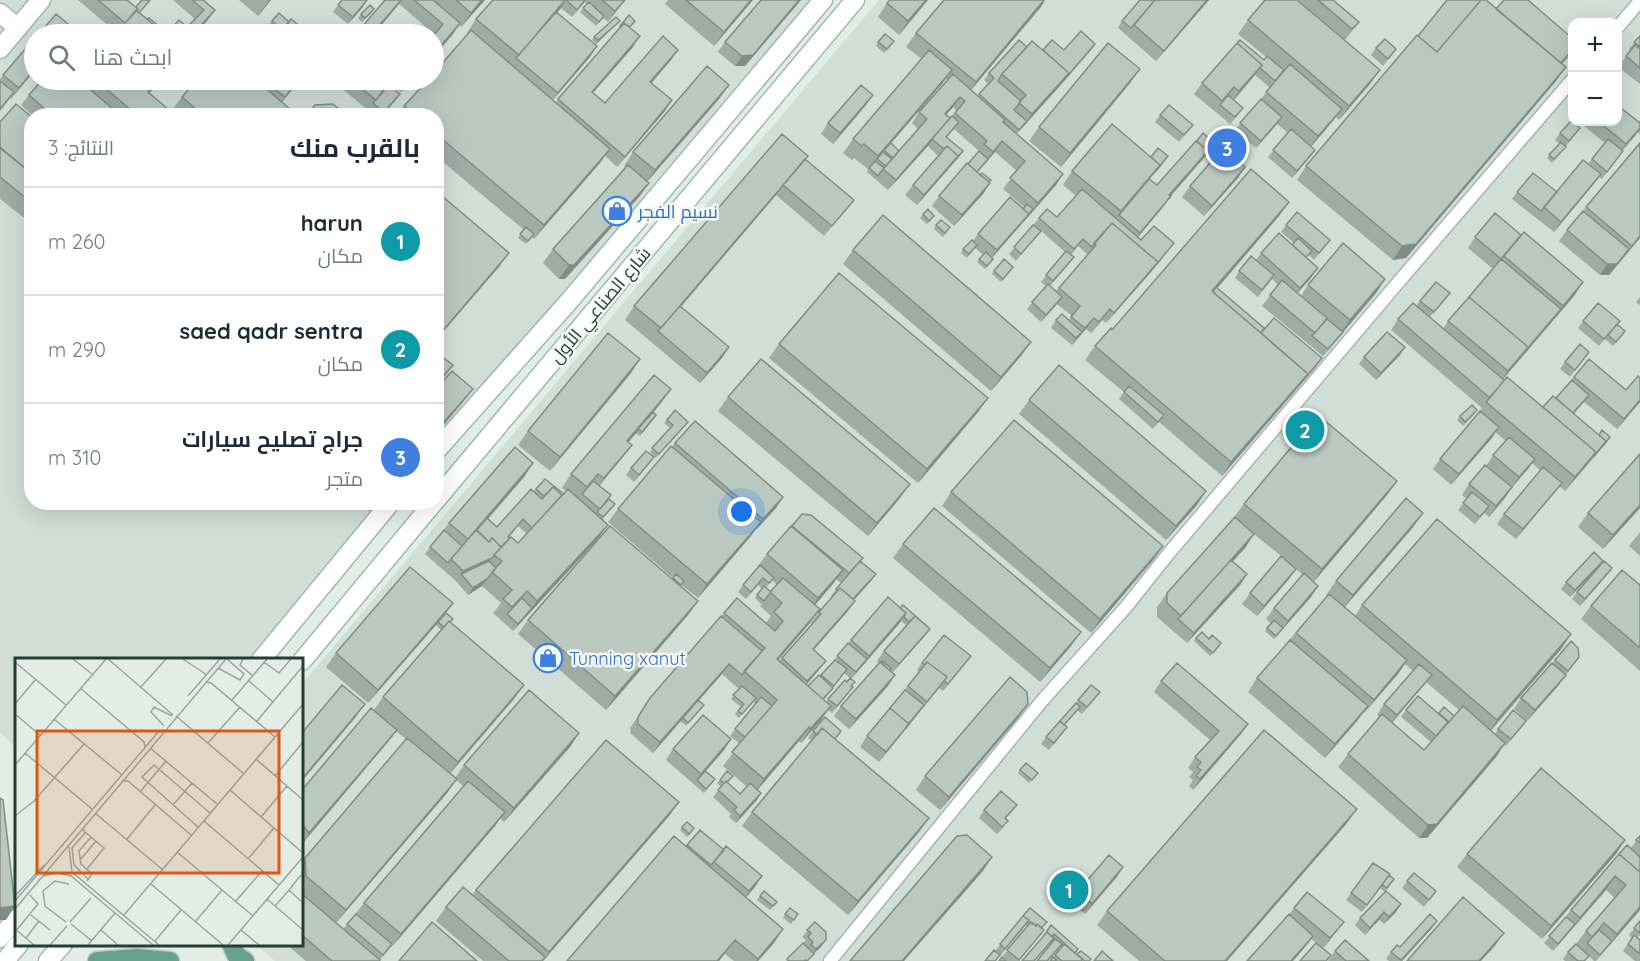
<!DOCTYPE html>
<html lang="ar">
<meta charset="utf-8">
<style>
:root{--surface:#fff;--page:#f2f2f3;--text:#1f2937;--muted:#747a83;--line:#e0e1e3;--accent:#d93025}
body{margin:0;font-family:Quicksand,Cairo,sans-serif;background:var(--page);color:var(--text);direction:rtl}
.controls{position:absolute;right:18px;top:18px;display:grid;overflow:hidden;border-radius:12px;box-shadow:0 6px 24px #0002}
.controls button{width:54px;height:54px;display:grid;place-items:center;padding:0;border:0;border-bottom:2px solid var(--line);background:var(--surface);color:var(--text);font:30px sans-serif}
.you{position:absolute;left:742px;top:512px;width:21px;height:21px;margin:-15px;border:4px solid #fff;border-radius:50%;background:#1a73e8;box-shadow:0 0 0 9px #1a73e833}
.badge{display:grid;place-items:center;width:39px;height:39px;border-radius:50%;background:var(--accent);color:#fff;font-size:20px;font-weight:700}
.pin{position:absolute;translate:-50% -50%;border:3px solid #fff;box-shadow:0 2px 6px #0006}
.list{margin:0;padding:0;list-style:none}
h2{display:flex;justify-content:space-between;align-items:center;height:78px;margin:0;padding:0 24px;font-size:26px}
h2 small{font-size:20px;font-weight:400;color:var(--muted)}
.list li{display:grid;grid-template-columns:39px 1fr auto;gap:18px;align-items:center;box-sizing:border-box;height:108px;padding:0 24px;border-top:2px solid var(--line)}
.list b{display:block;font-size:22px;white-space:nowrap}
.list p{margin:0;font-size:20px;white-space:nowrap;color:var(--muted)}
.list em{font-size:20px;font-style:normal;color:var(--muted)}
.icon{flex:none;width:33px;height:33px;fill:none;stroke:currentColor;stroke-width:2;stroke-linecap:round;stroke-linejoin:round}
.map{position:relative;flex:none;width:1640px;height:961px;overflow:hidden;direction:ltr}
.search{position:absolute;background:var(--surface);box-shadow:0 6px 24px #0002;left:24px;top:24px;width:420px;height:66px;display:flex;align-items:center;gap:15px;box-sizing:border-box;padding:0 21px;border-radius:33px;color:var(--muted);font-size:22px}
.panel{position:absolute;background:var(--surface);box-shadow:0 6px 24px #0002;left:24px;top:108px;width:420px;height:402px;border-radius:24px;direction:rtl}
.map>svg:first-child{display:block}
.built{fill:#d1ddd7;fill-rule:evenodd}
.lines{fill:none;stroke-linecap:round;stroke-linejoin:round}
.street-casing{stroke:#a6b5af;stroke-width:15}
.secondary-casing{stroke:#a2b9af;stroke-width:21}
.primary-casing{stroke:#c1c9c6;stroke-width:21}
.street{stroke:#fff;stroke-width:12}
.secondary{stroke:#fff;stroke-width:18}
.primary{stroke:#68a28f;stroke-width:18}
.wall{fill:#9faca6;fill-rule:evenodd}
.shaded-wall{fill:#828c87}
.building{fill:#b9c8c1;stroke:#828c87;stroke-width:1.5}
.labels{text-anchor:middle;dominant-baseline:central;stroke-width:5;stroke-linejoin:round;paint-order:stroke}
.shop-label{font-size:18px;fill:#366cbe;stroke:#f4f9f6;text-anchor:start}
.street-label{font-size:18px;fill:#233e35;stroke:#f4f9f6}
.inset-road{fill:none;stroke:#96a7a0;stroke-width:1.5}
.view{fill:#de580e;fill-opacity:0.15;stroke:#de580e;stroke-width:3}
.inset-edge{fill:none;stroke:#233e35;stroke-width:3}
</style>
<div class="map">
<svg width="1640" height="961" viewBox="0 0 1640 961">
<rect width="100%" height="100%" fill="#e3ede8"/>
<path class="built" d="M 0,0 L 811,0 L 437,449 L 436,116 L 32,116 L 32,502 L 392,503 L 261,659 L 16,660 L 16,747 L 0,733 ZM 34,34 L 434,34 L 434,80 L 34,80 Z
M 879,0 L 1640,0 L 1640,961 L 275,961 L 256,945 L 302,944 L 302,684 ZM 1572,22 L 1618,22 L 1618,122 L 1572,122 Z"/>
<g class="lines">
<g class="street-casing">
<path id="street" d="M 1618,27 L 1640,1
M 830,961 L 1041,702 L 1126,607 L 1169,553 L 1396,285 L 1572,80"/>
</g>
<g class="secondary-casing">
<path id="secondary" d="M 0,13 L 18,28
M 0,49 L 41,0
M 436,451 L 571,299 L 823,0
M 436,500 L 855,0
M 261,660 L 391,502
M 302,661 L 434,502
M 0,938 L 16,919
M 5,961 L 19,944
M 48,961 L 63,944"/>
</g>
<g class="primary-casing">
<path id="primary" d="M 231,944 L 236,955 L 245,961
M 97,961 L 138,958 L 170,961"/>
</g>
<use href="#street" class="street"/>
<use href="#secondary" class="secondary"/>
<use href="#primary" class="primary"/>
</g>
<path class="wall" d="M 78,0 L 127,0 L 147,19 L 167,33 L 178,34 L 117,33 Z
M 173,0 L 203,0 L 207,21 L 195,19 Z
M 239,0 L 271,0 L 258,16 Z
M 385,0 L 485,0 L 461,27 L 459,25 L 453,34 L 434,56 L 434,34 L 399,4 L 374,34 L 356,34 Z
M 493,0 L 625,0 L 608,22 L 603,18 L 596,26 L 580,12 L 587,4 L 585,2 L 572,17 L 561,8 L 557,12 L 597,46 L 590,57 L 553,100 L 556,102 L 618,30 L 620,26 L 630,28 L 633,47 L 593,93 L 605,103 L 678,50 L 671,60 L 651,83 L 672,100 L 665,111 L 617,167 L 605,156 L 534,239 L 532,237 L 526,244 L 518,238 L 524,230 L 436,156 L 436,116 L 398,116 L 404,106 L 467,34 L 467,33 L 476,19 Z
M 668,0 L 753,0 L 714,46 L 665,4 Z
M 761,0 L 801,0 L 745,66 L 735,66 L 718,52 L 725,42 Z
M 928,0 L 899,35 L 878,17 L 887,3 Z
M 944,0 L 1045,0 L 971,90 L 978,96 L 988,84 L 984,80 L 989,73 L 1026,46 L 1043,50 L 1064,50 L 1095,44 L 1090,51 L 1016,134 L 1063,174 L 1056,185 L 992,258 L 993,259 L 985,269 L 977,262 L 983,255 L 975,248 L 967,258 L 961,253 L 963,249 L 973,241 L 978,234 L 1024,207 L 1003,189 L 1017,171 L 995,152 L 977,172 L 990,183 L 983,194 L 954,226 L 932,206 L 939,196 L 979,151 L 954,129 L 947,137 L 958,158 L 917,205 L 905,195 L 913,185 L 938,156 L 928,146 L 888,190 L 867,172 L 868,169 L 854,158 L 852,160 L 843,153 L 853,139 L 922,59 L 906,47 L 916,33 ZM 946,79 L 947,80 L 919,112 L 912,123 L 918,129 L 899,151 L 891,143 ZM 953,107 L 956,110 L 948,121 L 946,115 Z
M 1209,0 L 1156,61 L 1118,28 L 1122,21 Z
M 1298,0 L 1333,0 L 1359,22 L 1345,40 Z
M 338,5 L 363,7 L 348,24 L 333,12 Z
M 1496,9 L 1569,57 L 1562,64 L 1566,67 L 1556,81 L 1406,258 L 1393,260 L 1297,180 L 1306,166 Z
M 372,13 L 362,22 L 358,18 L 361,14 Z
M 1248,20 L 1370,84 L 1339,120 L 1336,117 L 1311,147 L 1310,157 L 1292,178 L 1268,157 L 1288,133 L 1277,124 L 1256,148 L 1235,130 L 1270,88 L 1255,75 L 1234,100 L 1238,115 L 1230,124 L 1194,94 L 1202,83 L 1264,60 L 1266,57 L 1238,34 Z
M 272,21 L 304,34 L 281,34 L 269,24 Z
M 617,24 L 596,44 L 592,40 L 594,37 Z
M 1640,36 L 1640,84 L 1618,67 L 1631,50 L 1629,49 Z
M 34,41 L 34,71 L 11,99 L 10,98 L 0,111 L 0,79 Z
M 878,42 L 891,45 L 884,53 L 876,46 Z
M 1376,48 L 1396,49 L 1383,66 L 1371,55 Z
M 42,80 L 161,80 L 149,93 L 176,116 L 33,116 L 21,105 L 29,95 Z
M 197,80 L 299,80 L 282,102 L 290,109 L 286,116 L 178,116 L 172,110 L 182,97 Z
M 345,80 L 382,80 L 395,101 L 382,116 L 375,116 L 340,87 Z
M 396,80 L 413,80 L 401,92 L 392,85 Z
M 1130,83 L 1061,167 L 1029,141 L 1039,127 Z
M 729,85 L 719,99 L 647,182 L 649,183 L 639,197 L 565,279 L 559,279 L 543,263 L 553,249 L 625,167 L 624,166 L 633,152 Z
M 866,105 L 833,144 L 821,134 L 828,123 Z
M 1160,115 L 1193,125 L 1179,142 L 1155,122 Z
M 32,117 L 32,216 L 28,221 L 0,199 L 0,122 Z
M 1579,122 L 1617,122 L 1640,123 L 1640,134 L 1637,132 L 1622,150 L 1618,158 L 1602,179 L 1599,177 L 1554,232 L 1512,199 L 1517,192 L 1557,192 L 1588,164 L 1605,143 Z
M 1560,133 L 1575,135 L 1552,163 L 1547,158 L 1559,144 L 1555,140 Z
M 1640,143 L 1640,238 L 1609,275 L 1600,275 L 1559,241 L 1567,230 Z
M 1215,144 L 1210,151 L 1170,196 L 1163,207 L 1138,237 L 1141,240 L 1174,243 L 1151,272 L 1106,323 L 1102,320 L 1091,333 L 1086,329 L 1072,345 L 1051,328 L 1056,320 L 1069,320 L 1072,316 L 1057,304 L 1041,322 L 1027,309 L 1046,286 L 1041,282 L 1065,252 L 1041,231 L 1016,261 L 1009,254 L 1039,218 L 1057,217 L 1076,196 L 1063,185 L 1072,171 L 1151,157 L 1163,164 L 1150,179 L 1157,185 ZM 1078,246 L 1088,255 L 1056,291 L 1050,286 L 1069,264 L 1071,255 Z
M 805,159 L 846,210 L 824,236 L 776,195 L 681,307 L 729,347 L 722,358 L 700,383 L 625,320 L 634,306 Z
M 1245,167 L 1238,178 L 1204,216 L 1182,197 L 1190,186 Z
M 1289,202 L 1279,216 L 1217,288 L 1264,328 L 1322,358 L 1314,369 L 1222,476 L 1159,422 L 1153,429 L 1119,399 L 1124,392 L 1085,360 L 1095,346 L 1112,330 Z
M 923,214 L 932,219 L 927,224 L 920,218 Z
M 936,225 L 950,227 L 943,237 L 934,229 Z
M 1286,225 L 1325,247 L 1314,260 L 1309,255 L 1307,258 L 1311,278 L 1297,293 L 1301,296 L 1308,285 L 1385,279 L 1376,293 L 1323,356 L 1262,306 L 1278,285 L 1272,279 L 1258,297 L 1235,278 L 1239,271 L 1256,260 L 1261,253 L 1292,245 L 1294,243 L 1281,232 Z
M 1521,235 L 1583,282 L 1574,296 L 1503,379 L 1543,407 L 1556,398 L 1589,359 L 1640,402 L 1617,429 L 1584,402 L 1574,414 L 1599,435 L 1608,441 L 1565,491 L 1559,486 L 1516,539 L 1497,524 L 1504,514 L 1540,470 L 1532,463 L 1489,517 L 1484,513 L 1475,524 L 1458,510 L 1467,499 L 1462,495 L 1469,484 L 1486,466 L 1493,455 L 1506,441 L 1495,432 L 1451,485 L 1433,469 L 1440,459 L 1476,416 L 1482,408 L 1391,330 L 1398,319 L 1416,306 L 1420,301 L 1445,300 L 1430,317 L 1443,329 L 1448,321 L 1493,269 L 1468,248 L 1475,237 Z
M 853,250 L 1021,356 L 991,391 L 843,264 Z
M 994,271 L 1011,271 L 1001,282 L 992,274 Z
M 32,295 L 31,309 L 25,303 Z
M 1640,297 L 1640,305 L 1636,302 Z
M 1583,321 L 1617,324 L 1623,335 L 1613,346 L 1605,339 L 1599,346 L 1578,328 Z
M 779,344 L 988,398 L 978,412 L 918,483 L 769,358 Z
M 1405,347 L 1400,355 L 1376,380 L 1359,364 L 1364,357 Z
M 1589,352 L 1570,377 L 1560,369 L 1565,362 Z
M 640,359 L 631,373 L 550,471 L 518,445 L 528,431 Z
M 728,397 L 900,498 L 868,536 L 718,411 Z
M 1029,400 L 1206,491 L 1197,505 L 1166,540 L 1019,414 Z
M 661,403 L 653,413 L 654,419 L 640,436 L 636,433 L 628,442 L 632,445 L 622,458 L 599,486 L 609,499 L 615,504 L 602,520 L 598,539 L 513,631 L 493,613 L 501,603 L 482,586 L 468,595 L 456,581 L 425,554 L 449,523 L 533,463 L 524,477 L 487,519 L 497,527 L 536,489 L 564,494 L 566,491 L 562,488 L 571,474 ZM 518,526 L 527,534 L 518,543 L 509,537 Z
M 1475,414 L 1463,426 L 1457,420 L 1460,416 Z
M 667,420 L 685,425 L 656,458 L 650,452 L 670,428 L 664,423 Z
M 675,443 L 783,497 L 776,508 L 756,529 L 698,598 L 681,585 L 680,586 L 698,601 L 688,615 L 606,710 L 518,634 L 528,620 L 672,579 L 673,578 L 608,522 L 618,509 Z
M 654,457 L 634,482 L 626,475 L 631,468 Z
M 1397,481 L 1387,495 L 1313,582 L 1318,586 L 1311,597 L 1274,639 L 1265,631 L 1271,623 L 1266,619 L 1274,608 L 1303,575 L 1288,562 L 1289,579 L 1257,616 L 1242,604 L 1250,593 L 1281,556 L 1254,534 L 1245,548 L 1232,561 L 1247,574 L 1240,585 L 1187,643 L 1157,617 L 1157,607 L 1167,593 L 1234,517 L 1244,504 Z
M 951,492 L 1163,546 L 1153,560 L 1091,633 L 942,506 Z
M 358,502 L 378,502 L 370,512 Z
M 1640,508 L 1603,549 L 1578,527 L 1588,513 Z
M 791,526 L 863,558 L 860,561 L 871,581 L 854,600 L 848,611 L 814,650 L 826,661 L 818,671 L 806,685 L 808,686 L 820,677 L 851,640 L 900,608 L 922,639 L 892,673 L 888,686 L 849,729 L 834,716 L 841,706 L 879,663 L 877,661 L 884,651 L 906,625 L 901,621 L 851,679 L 852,686 L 848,694 L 832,713 L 828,710 L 821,720 L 801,743 L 799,741 L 758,789 L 761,793 L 757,800 L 736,823 L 729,817 L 731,814 L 713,797 L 721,787 L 717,783 L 720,780 L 728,783 L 740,794 L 747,787 L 723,766 L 740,744 L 730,736 L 756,704 L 753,702 L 739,718 L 735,714 L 741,707 L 731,699 L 739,689 L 722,674 L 699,700 L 702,708 L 686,726 L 680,721 L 653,753 L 631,734 L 630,728 L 650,698 L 724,613 L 766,623 L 771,616 L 760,606 L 762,605 L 755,598 L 762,589 L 758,585 L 746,599 L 738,592 L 767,554 ZM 836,579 L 841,583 L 831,596 L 832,597 L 819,612 L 811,623 L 813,624 L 779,661 L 778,660 L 810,623 L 815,605 ZM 772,580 L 777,585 L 771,592 L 766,588 ZM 844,673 L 850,678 L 826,702 L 824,700 Z
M 1414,526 L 1345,607 L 1355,616 L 1362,605 L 1562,648 L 1491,731 L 1495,734 L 1498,729 L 1526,721 L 1521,728 L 1506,746 L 1504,745 L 1496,757 L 1427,838 L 1419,838 L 1338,767 L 1348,754 L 1379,717 L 1377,715 L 1384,704 L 1413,671 L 1405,664 L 1398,674 L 1364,713 L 1363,713 L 1325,758 L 1248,692 L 1257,678 L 1327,596 L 1326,595 L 1336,581 ZM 1426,682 L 1459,710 L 1454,716 L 1406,710 L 1401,717 L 1431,742 L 1424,750 L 1392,723 Z
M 1640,532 L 1640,556 L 1629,546 Z
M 903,544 L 1071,646 L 1040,682 L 893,558 Z
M 1603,561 L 1598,568 L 1570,597 L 1561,589 L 1566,582 Z
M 1612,568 L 1580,606 L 1572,599 L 1577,592 Z
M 1640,585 L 1640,671 L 1581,619 L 1591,606 Z
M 453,603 L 446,613 L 451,622 L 514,699 L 450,774 L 455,778 L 464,765 L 579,733 L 570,747 L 504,822 L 500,818 L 495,826 L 379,961 L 306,961 L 287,945 L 302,945 L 302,864 L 406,739 L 396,731 L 387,743 L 302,844 L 302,790 L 374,710 L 383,697 L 441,630 L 436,625 L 368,703 L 326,667 L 336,653 ZM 456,780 L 463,786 L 364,903 L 343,929 L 336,923 L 447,793 Z
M 1196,638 L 1219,647 L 1210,656 L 1194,641 Z
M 1555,660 L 1574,664 L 1558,686 L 1527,721 L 1514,709 L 1521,698 Z
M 922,663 L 966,663 L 943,691 L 939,688 L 879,762 L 860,747 L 867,736 L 919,672 L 917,670 Z
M 1161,681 L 1248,724 L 1241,734 L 1193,790 L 1189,786 L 1193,780 L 1189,777 L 1193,772 L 1188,768 L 1195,757 L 1210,740 L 1154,692 Z
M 1091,685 L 1095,699 L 1082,714 L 1077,710 L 1065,725 L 1067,727 L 1062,734 L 1049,750 L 1041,744 L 1046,737 Z
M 1028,704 L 1018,718 L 940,810 L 916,790 L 925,776 Z
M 813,731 L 835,739 L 919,832 L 848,915 L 742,826 L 752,812 L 812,741 L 808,738 Z
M 731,739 L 724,750 L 706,771 L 715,779 L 704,793 L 666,760 L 673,749 Z
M 1020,770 L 1035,776 L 1029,783 L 1018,773 Z
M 679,802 L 669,816 L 543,961 L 483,961 L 436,921 L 446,907 L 472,895 L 476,890 Z
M 984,810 L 1012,812 L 1006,818 L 1003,828 L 997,834 L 979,818 Z
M 1347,823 L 1227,961 L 1139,961 L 1097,925 L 1107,911 Z
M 682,827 L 692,832 L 687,837 L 680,830 Z
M 700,830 L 755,887 L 746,897 L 774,943 L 758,961 L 734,961 L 725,954 L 719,961 L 567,961 L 686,846 Z
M 1640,836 L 1640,910 L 1596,961 L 1594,961 L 1589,956 L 1585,961 L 1565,961 L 1563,959 L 1568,952 L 1576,944 L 1586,931 L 1615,898 L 1606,890 L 1553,951 L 1544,943 L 1571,910 L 1631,848 Z
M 1625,840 L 1616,854 L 1542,939 L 1457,867 L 1467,854 Z
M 1373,863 L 1387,879 L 1394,879 L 1385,892 L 1380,888 L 1362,912 L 1346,900 Z
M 1123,867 L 1116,878 L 1085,914 L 1070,902 L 1078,891 Z
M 1407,881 L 1436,891 L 1424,907 L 1402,888 Z
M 764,891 L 777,902 L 770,910 L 757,900 Z
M 1386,891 L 1396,912 L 1384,924 L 1379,920 L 1365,935 L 1355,925 L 1360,918 Z
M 790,908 L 798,914 L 791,924 L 783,918 Z
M 1030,908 L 1042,928 L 1044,930 L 1019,961 L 1007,961 L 1002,957 L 1027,927 L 1026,925 L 1000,956 L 995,951 Z
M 1294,908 L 1344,922 L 1323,948 L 1311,939 L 1293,961 L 1247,961 L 1289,915 Z
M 1640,921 L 1640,935 L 1637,938 L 1640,940 L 1640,961 L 1635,961 L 1623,951 L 1632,938 L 1629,935 Z
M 815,922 L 821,947 L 814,953 L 808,961 L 786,961 L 803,943 L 806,940 L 802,937 Z
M 1051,925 L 1075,953 L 1090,961 L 1050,961 L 1062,947 L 1061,946 L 1048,961 L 1037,961 L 1054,940 L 1053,939 L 1049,945 L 1044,934 Z
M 1432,928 L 1402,961 L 1389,961 L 1386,959 L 1391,952 Z
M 1335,951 L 1369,961 L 1328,961 Z"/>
<path class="shaded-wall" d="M 269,0 L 271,0 L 258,16 Z
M 367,0 L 363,7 L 348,24 L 353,17 Z
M 401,0 L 402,0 L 399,4 L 374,34 L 372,34 Z
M 482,0 L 485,0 L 461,27 L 471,13 Z
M 565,0 L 561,8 L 517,59 Z
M 625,0 L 618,9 L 608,22 L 615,11 Z
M 751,0 L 753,0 L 714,46 L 724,32 Z
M 799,0 L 801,0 L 745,66 L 735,66 L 742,56 Z
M 926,0 L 928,0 L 899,35 L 908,21 Z
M 1044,0 L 1045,0 L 1041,7 L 966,96 L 976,82 Z
M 1207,0 L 1209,0 L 1156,61 L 1164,51 Z
M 215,10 L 207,21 L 195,34 L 193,34 Z
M 620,21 L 617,24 L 596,44 L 598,40 Z
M 460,23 L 453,34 L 434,56 L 434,54 Z
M 640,36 L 633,47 L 584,103 L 592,92 Z
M 1095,44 L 1090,51 L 1059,87 L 1064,80 Z
M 597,46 L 590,57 L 550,103 L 558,93 Z
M 678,50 L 671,60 L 643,93 L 650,82 Z
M 1262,65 L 1255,75 L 1232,102 L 1239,91 Z
M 1566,67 L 1556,81 L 1406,258 L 1393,260 L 1402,246 Z
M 1140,69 L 1130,83 L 1061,167 L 1070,153 Z
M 34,70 L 34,71 L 11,99 L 19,88 Z
M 952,70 L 942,84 L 868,170 L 878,156 Z
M 1380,70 L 1370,84 L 1339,120 L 1349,106 Z
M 1069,73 L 1059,87 L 1014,137 L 1032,114 Z
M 159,80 L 161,80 L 138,106 L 148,92 Z
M 299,80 L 291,91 L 277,108 L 285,97 Z
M 411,80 L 413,80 L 401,92 L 409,82 Z
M 729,85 L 719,99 L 645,184 L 655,170 Z
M 14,92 L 4,106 L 0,111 L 0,109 Z
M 873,95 L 866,105 L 833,144 L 840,133 Z
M 960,97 L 953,107 L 937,125 L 945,114 Z
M 672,100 L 665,111 L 617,167 L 625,157 Z
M 1342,109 L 1332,122 L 1308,150 L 1318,136 Z
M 1282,117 L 1277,124 L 1256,148 L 1261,141 Z
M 950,118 L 928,146 L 888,190 L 896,180 Z
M 1640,128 L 1635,136 L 1619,154 L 1626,144 Z
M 1002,141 L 995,152 L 969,182 L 993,152 Z
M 1215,144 L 1210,151 L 1162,206 L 1169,195 Z
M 610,149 L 600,163 L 534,239 L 544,225 Z
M 1315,150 L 1310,157 L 1292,178 L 1297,171 Z
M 963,151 L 958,158 L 917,205 L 924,195 Z
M 808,156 L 783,185 L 776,195 L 659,332 L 658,331 Z
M 1168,156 L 1119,215 L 1111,225 L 1121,211 Z
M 1245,167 L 1238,178 L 1204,216 L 1212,206 Z
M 1063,174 L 1056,185 L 989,261 L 997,250 L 1029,214 L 1033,209 L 1038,203 Z
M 1601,174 L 1593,185 L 1554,232 L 1561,222 Z
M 649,183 L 639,197 L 565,279 L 559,279 L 569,265 Z
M 990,183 L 983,194 L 954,226 L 962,215 Z
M 1171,196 L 1163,207 L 1133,243 L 1140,233 Z
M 1289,202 L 1279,216 L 1208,299 L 1212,291 Z
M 1640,236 L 1640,238 L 1609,275 L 1600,275 L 1607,264 L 1617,264 Z
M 1174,243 L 1151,272 L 1106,323 L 1114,313 Z
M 509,253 L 499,267 L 436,340 L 436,338 L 440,334 Z
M 1318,268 L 1311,278 L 1293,298 L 1300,288 Z
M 1385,279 L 1376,293 L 1323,356 L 1350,320 Z
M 1583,282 L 1574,296 L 1498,385 L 1508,371 Z
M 1062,297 L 1057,304 L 1041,322 L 1046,315 Z
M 1110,309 L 1102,320 L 1091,333 L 1099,322 Z
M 1094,318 L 1086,329 L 1072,345 L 1076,338 Z
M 1031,342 L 1021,356 L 991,391 L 1001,377 Z
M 729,347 L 722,358 L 700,383 L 707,373 Z
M 1405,347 L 1400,355 L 1376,380 L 1381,373 Z
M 1322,358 L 1314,369 L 1222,476 L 1231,462 Z
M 640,359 L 631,373 L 550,471 L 560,457 Z
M 453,365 L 443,379 L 436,387 L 436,384 Z
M 473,389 L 463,402 L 436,434 L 436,431 Z
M 671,389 L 661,403 L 618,455 L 627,441 Z
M 988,398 L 978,412 L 918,483 L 927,469 Z
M 1640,400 L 1640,402 L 1617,429 L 1624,419 Z
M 1499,427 L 1492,438 L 1451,485 L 1459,474 Z
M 1606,441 L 1608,441 L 1586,466 Z
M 632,445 L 622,458 L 594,492 L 604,478 Z
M 1596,452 L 1586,466 L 1565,491 L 1575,477 Z
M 654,457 L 649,464 L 634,482 L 639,475 Z
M 1535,459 L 1528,469 L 1511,488 L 1519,477 Z
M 533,463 L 524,477 L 475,534 L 468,539 Z
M 1397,481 L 1387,495 L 1313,583 L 1322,569 Z
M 1562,483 L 1554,493 L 1516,539 L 1523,529 Z
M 910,484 L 900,498 L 868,536 L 877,523 Z
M 1512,487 L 1505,498 L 1489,517 L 1496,506 Z
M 1206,491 L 1197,505 L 1166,540 L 1176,526 Z
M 783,497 L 776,508 L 756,530 L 763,519 Z
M 1640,505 L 1640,508 L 1603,549 L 1613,535 Z
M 1423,513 L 1414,526 L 1343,609 L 1353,595 Z
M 761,522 L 751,536 L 698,598 L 707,584 Z
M 608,525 L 598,539 L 513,631 L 537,601 Z
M 1254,534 L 1245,548 L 1180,620 L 1178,619 Z
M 1163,546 L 1153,560 L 1091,633 L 1100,619 Z
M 492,558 L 484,568 L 461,574 L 463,571 Z
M 1603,561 L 1598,568 L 1570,597 L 1575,590 Z
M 1612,568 L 1607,575 L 1580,606 L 1585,599 Z
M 1296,569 L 1289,579 L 1257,616 L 1264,606 Z
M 843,570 L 833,584 L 809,612 L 818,598 Z
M 876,574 L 871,581 L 846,609 L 851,602 Z
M 1247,574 L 1240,585 L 1187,643 L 1194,633 Z
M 487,579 L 482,586 L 468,595 L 473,588 Z
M 1318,586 L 1311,597 L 1274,639 L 1288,621 Z
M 698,601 L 688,615 L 606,710 L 615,696 Z
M 855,601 L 848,611 L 805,659 L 813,649 Z
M 453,603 L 443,617 L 368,703 L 378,690 Z
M 820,609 L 810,623 L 767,673 L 777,659 Z
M 906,613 L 899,624 L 851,679 L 869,656 Z
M 930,629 L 922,639 L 891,674 L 899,664 Z
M 1081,632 L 1071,646 L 1040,682 L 1050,668 Z
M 1571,634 L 1562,648 L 1487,734 L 1497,720 Z
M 1407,660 L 1398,674 L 1364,713 L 1374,700 Z
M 826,661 L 818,671 L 800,692 L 807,681 Z
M 729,664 L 722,674 L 653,753 L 660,742 Z
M 895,675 L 888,686 L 849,729 L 856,719 Z
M 1432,675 L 1424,685 L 1389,726 L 1397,715 Z
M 1566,675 L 1558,686 L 1527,721 L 1535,710 Z
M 947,677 L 939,688 L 879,762 L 886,752 Z
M 524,685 L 514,699 L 448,775 L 458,762 Z
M 365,704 L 355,718 L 302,781 L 302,779 Z
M 1028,704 L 1018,718 L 940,810 L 949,797 Z
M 831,706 L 821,720 L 801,743 L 810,729 Z
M 1368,706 L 1358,720 L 1325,758 L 1335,744 Z
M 1248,724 L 1241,734 L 1193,790 L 1200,779 Z
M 809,727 L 799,741 L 755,793 L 764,779 Z
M 397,730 L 387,743 L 302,844 L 309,833 Z
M 579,733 L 570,747 L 504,822 L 514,808 Z
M 731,739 L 724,750 L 697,781 L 701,774 Z
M 1505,743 L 1496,757 L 1427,838 L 1419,838 L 1428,825 Z
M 457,779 L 447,793 L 336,923 L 346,910 Z
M 761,793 L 757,800 L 736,823 L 740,816 Z
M 679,802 L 669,816 L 543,961 L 549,952 Z
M 1357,809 L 1347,823 L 1227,961 L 1225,961 Z
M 505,812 L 495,826 L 391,948 L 401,934 Z
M 929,818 L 919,832 L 848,915 L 858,901 Z
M 1625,840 L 1616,854 L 1542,939 L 1551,926 Z
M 992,857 L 983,871 L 904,961 L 902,961 Z
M 1123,867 L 1116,878 L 1085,914 L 1092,904 Z
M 762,876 L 755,887 L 742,902 L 749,891 Z
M 1615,876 L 1606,890 L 1553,951 L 1580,918 Z
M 1401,904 L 1396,912 L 1384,924 L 1389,917 Z
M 15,906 L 6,920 L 0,920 L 0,908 Z
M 1640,907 L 1640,910 L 1607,948 L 1617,934 Z
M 1384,912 L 1379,920 L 1365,935 L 1370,928 Z
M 1437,921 L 1432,928 L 1402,961 L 1401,961 Z
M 1344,922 L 1336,932 L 1323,949 L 1330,938 Z
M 783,929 L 774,943 L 758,961 L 756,961 Z
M 1504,933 L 1494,947 L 1481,961 L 1479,961 Z
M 1313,936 L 1306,946 L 1293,961 L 1291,961 Z
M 735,940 L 719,961 L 717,961 Z
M 826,940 L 821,947 L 811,956 L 816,949 Z"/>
<path class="building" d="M 98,0 L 127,0 L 138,9 L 125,23 Z
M 142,0 L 150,0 L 139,13 L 137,11 L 138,9 L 136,7 Z
M 192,0 L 203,0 L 215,10 L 193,34 L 180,34 L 204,10 Z
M 342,0 L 367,0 L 353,17 L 338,5 Z
M 385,0 L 401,0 L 372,34 L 356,34 Z
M 414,0 L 433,0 L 460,23 L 434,54 L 434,35 L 443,24 Z
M 456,0 L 482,0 L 471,13 Z
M 493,0 L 565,0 L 519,55 L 476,19 Z
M 566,0 L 585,0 L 577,10 Z
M 602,0 L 625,0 L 615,11 Z
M 686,0 L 751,0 L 724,32 Z
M 761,0 L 799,0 L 753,55 L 742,56 L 725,42 Z
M 890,0 L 926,0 L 908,21 L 887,3 Z
M 944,0 L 1044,0 L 976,82 L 916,33 Z
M 1140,0 L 1155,0 L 1131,28 L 1122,21 Z
M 1155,0 L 1207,0 L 1164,51 L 1134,25 Z
M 1265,0 L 1297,0 L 1380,70 L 1349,106 L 1248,20 Z
M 1318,0 L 1333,0 L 1359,22 L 1352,29 Z
M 1447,0 L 1481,0 L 1437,52 L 1418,36 Z
M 1481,0 L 1486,0 L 1566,67 L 1416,244 L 1402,246 L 1306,166 L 1417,35 L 1437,52 Z
M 1504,0 L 1528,0 L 1572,38 L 1572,50 L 1561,63 L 1496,9 Z
M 589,2 L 604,16 L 599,22 L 583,8 Z
M 370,5 L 374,9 L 365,18 L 361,14 Z
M 136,10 L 165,34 L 116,34 Z
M 556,12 L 597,46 L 558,93 L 516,58 Z
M 279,13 L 289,22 L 282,30 L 272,21 Z
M 56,14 L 80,34 L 43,34 L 40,33 Z
M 629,15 L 635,21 L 630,27 L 624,23 L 621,27 L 620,26 Z
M 616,17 L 620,21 L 598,40 L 594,37 Z
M 149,18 L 167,33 L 179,20 L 185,25 L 177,34 L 165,34 L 147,19 Z
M 291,19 L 306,31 L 303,34 L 294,34 L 285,26 Z
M 624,23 L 640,36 L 592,92 L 605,103 L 663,36 L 678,50 L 650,82 L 672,100 L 625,157 L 558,99 Z
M 471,30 L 610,149 L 544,225 L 436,134 L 436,116 L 415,116 L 404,106 L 428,80 L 434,80 L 434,73 Z
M 1081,31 L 1095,44 L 1064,80 L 1069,73 L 1043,50 L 1052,40 L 1064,50 Z
M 885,34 L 894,41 L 887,49 L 878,42 Z
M 1640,36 L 1640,47 L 1634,42 Z
M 1385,39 L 1396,49 L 1388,59 L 1376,48 Z
M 33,40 L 34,42 L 34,70 L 19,88 L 3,75 Z
M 1019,40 L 1027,47 L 1002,74 L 998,81 L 1021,101 L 1014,110 L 1027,121 L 1019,130 L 979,94 L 994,78 L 989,73 Z
M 1240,40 L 1264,60 L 1267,56 L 1284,70 L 1275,81 L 1260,68 L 1262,65 L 1237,43 Z
M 1032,41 L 1069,73 L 1032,114 L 1019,103 L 1026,95 L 1002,74 Z
M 1108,43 L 1140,69 L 1070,153 L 1039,127 Z
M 1237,43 L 1262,65 L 1239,91 L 1234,87 L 1222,101 L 1202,83 Z
M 1635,45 L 1640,49 L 1640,68 L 1626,56 Z
M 929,50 L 952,70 L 878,156 L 864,144 L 862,146 L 853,139 Z
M 1290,64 L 1342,109 L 1318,136 L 1266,92 Z
M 707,66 L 729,85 L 655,170 L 633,152 Z
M 953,74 L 1005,120 L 1003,122 L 1063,174 L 1038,203 L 1010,178 L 1025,161 L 1002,141 L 993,152 L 984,144 L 987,141 L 955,113 L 965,101 L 960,97 L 945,114 L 950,118 L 896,180 L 883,169 L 927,119 L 919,112 Z
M 42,80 L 79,80 L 121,116 L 53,116 L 29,95 Z
M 96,80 L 159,80 L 148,92 L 176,116 L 138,116 Z
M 197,80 L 256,80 L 290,109 L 285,116 L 204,116 L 182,97 Z
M 263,80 L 299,80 L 285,97 Z
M 351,80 L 382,80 L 388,84 L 376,100 Z
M 0,81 L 14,92 L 0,109 Z
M 389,85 L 400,94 L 384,112 L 373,103 Z
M 861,85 L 873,95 L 840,133 L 828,123 Z
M 1228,95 L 1243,108 L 1235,117 L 1220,105 Z
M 1261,99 L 1282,117 L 1261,141 L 1240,123 Z
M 16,104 L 32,117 L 32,174 L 0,147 L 0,122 Z
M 333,104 L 347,116 L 306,116 L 315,105 Z
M 1169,105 L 1193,125 L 1184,135 L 1160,115 Z
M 1617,105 L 1640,123 L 1640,128 L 1626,144 L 1599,122 L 1617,122 Z
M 952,116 L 959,122 L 946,137 L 963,151 L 956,159 L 958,156 L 947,146 L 944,149 L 932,139 Z
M 1571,121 L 1580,128 L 1569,141 L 1560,133 Z
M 1112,124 L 1160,165 L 1121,211 L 1072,171 Z
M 1291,129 L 1315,150 L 1297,171 L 1273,150 Z
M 1203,133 L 1215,144 L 1206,154 L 1208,151 L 1197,141 Z
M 782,134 L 808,156 L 661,328 L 634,306 Z
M 1608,139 L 1623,151 L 1607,172 L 1592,159 Z
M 1196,141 L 1208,151 L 1169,195 L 1171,196 L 1140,233 L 1119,215 L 1149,179 L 1157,185 Z
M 1561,142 L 1566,147 L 1554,159 L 1549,155 Z
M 891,143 L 899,151 L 893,158 L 884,150 Z
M 1640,143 L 1640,236 L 1632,246 L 1586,207 Z
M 947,146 L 958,156 L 924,195 L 913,185 Z
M 0,148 L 32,174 L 32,203 L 0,177 Z
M 1158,148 L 1168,156 L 1155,172 L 1160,165 L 1151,157 Z
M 1223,148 L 1245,167 L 1212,206 L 1190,186 Z
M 979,151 L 988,159 L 977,172 L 968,164 Z
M 883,152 L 892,159 L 886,166 L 877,159 Z
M 805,159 L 854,200 L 832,226 L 783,185 Z
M 1583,160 L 1601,174 L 1561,222 L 1544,207 Z
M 875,161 L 884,168 L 878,176 L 869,168 Z
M 967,163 L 990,183 L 962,215 L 939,196 Z
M 628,165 L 649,183 L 574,265 L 569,265 L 553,249 Z
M 1251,169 L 1289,202 L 1212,291 L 1308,374 L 1231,462 L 1095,346 L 1111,328 L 1112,330 Z
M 982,173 L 991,180 L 989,182 L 980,175 Z
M 1533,173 L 1557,192 L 1541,211 L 1517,192 Z
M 1082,189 L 1141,240 L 1154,226 L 1174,243 L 1156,265 L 1158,262 L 1112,223 L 1092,247 L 1083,239 L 1074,249 L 1039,218 L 1047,209 L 1057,217 Z
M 442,196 L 509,253 L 440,334 L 436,331 L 436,203 Z
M 1010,197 L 1029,214 L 997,250 L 978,234 Z
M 1027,204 L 1033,209 L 1024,220 L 1029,214 L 1023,209 Z
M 928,209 L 934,216 L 929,221 L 923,214 Z
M 1583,211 L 1629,249 L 1617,264 L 1607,264 L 1567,230 Z
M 1297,212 L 1330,240 L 1319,253 L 1286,225 Z
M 1495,213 L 1521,235 L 1501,259 L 1561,309 L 1526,350 L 1528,347 L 1469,297 L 1501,259 L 1475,237 Z
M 883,215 L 1031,342 L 1001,377 L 853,250 Z
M 941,220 L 950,227 L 945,233 L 936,225 Z
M 1112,223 L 1158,262 L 1114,313 L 1110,309 L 1099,322 L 1094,318 L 1085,328 L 1071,317 L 1080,306 L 1059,288 L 1096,245 L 1094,243 Z
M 1033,225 L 1041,231 L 1021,254 L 1014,247 Z
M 526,227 L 534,234 L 528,241 L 520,234 Z
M 1524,232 L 1583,282 L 1563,306 L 1504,256 Z
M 1279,233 L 1318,268 L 1300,288 L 1261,253 Z
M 1298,238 L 1312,251 L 1306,257 L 1292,245 Z
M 972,240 L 977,245 L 969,254 L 963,249 Z
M 1343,243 L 1385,279 L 1350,320 L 1308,285 Z
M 1066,251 L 1074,257 L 1053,281 L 1046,275 Z
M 986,252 L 993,259 L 987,266 L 979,259 Z
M 1251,256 L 1274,275 L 1262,290 L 1239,271 Z
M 1004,259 L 1013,267 L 1003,279 L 994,271 Z
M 839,273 L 988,398 L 927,469 L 779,344 Z
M 1282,280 L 1327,318 L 1315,333 L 1270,295 Z
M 1436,282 L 1450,293 L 1434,312 L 1420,301 Z
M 1048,284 L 1062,297 L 1046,315 L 1032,302 Z
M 1216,287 L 1264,328 L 1261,333 L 1213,292 Z
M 32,295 L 32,303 L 27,300 Z
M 1469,297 L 1528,347 L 1508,371 L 1448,321 Z
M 1413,303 L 1504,380 L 1490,398 L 1398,319 Z
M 1598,303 L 1620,321 L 1604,339 L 1583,321 Z
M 680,306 L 729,347 L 707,373 L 658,331 Z
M 1062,314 L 1082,332 L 1076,338 L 1056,320 Z
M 1274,318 L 1322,358 L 1306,377 L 1308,374 L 1261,333 Z
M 1327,319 L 1343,332 L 1328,349 L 1312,336 Z
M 1617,324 L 1625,331 L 1616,342 L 1608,335 Z
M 1387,332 L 1405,347 L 1381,373 L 1364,357 Z
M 608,333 L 640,359 L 560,457 L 528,431 Z
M 1580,344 L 1589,352 L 1575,370 L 1565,362 Z
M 436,352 L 453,365 L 436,384 Z
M 761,359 L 910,484 L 877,523 L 728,397 Z
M 1589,359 L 1626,390 L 1638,376 L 1640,378 L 1640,400 L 1624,419 L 1574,377 Z
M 1059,365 L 1206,491 L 1176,526 L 1029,400 Z
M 452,371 L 473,389 L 436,431 L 436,389 Z
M 654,375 L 671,389 L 627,441 L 632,445 L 604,478 L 598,474 L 587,487 L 571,474 Z
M 1507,377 L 1596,452 L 1575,477 L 1486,402 Z
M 1572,380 L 1589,395 L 1573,413 L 1556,398 Z
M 1129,386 L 1164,415 L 1158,422 L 1124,392 Z
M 1553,396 L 1606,441 L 1594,456 L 1596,452 L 1543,407 Z
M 1472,405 L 1477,410 L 1465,422 L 1460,416 Z
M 675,410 L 688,422 L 659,454 L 652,448 L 673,425 L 667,420 Z
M 1480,411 L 1499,427 L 1459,474 L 1440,459 Z
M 653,412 L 656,415 L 642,432 L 638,429 Z
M 1318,415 L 1397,481 L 1322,569 L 1244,504 Z
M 1014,420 L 1163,546 L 1100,619 L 951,492 Z
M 695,421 L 783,497 L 763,519 L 675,443 Z
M 1602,430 L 1610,437 L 1601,448 L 1606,441 L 1599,435 Z
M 1509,437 L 1535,459 L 1519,477 L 1493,455 Z
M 671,446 L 761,522 L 707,584 L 618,509 Z
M 515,447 L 533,463 L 468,539 L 449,523 Z
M 646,451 L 654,457 L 639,475 L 631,468 Z
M 1640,454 L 1640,505 L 1613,535 L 1588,513 Z
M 1485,465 L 1512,487 L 1496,506 L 1469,484 Z
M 1543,467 L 1562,483 L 1523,529 L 1504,514 Z
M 545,479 L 564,494 L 562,495 L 553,487 L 544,496 L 536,489 Z
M 593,481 L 611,495 L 600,509 L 582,494 Z
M 553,487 L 562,495 L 532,528 L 523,519 L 508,537 L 510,538 L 501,547 L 492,538 L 489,542 L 477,530 L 487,518 L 497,527 L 531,489 L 542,499 Z
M 568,489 L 608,525 L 537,601 L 527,591 L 512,607 L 503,599 L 512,590 L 492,572 L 502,561 L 494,555 L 511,537 L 518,543 Z
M 1472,492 L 1489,506 L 1480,517 L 1463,503 Z
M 1406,498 L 1423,513 L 1353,595 L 1336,581 Z
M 609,499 L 615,504 L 603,517 L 597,512 Z
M 934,508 L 1081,632 L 1050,668 L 903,544 Z
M 802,514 L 811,515 L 863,558 L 849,573 L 792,526 Z
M 1235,517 L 1254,534 L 1181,616 L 1167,603 L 1167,593 Z
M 1437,519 L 1571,634 L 1497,720 L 1362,605 Z
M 610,526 L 698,601 L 615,696 L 528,620 Z
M 791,526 L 843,570 L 818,598 L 767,554 Z
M 444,530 L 462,546 L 448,563 L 430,547 Z
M 476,530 L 489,542 L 492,538 L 501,547 L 492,558 L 463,571 L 451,559 Z
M 1594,552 L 1603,561 L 1575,590 L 1566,582 Z
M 1281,556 L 1296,569 L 1264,606 L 1250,593 Z
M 1231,560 L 1247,574 L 1194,633 L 1178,619 Z
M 489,561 L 496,568 L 487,579 L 473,588 L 461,574 Z
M 860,561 L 876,574 L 853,599 L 840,588 L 837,591 L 836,589 Z
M 1604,561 L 1612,568 L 1585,599 L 1577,592 Z
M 760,565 L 774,578 L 769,583 L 763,578 L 751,592 L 743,585 Z
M 410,567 L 453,603 L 378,690 L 336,653 Z
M 1622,570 L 1640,585 L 1640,648 L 1591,606 Z
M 1304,573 L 1318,586 L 1288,621 L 1274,608 Z
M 676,574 L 684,581 L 681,585 L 673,578 Z
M 783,578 L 820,609 L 777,659 L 831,706 L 810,729 L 809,727 L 764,779 L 732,752 L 777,700 L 744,671 L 765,648 L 724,613 L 737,598 L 775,631 L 783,621 L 774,612 L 782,603 L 770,592 Z
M 764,586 L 771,592 L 764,601 L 757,595 Z
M 840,588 L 855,601 L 813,649 L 826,661 L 807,681 L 782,658 L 821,614 L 819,612 Z
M 1329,594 L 1407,660 L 1374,700 L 1296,633 Z
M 888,597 L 906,613 L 869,656 L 851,640 Z
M 522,598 L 532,608 L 518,624 L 507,614 Z
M 903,605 L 928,627 L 915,616 L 909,622 L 904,617 L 906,613 L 900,608 Z
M 446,613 L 453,619 L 450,622 L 449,621 L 444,627 L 438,622 Z
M 721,616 L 762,651 L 742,675 L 729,664 L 660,742 L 638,724 L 638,717 L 650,698 Z
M 915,616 L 930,629 L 899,664 L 884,651 Z
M 1274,620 L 1283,628 L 1276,636 L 1267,628 Z
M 449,621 L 524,685 L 458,762 L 383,697 Z
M 1202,632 L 1209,639 L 1212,635 L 1221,643 L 1213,653 L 1196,638 Z
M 944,635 L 971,656 L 948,684 L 944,681 L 947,677 L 927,662 L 925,665 L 922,663 Z
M 1290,640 L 1368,706 L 1335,744 L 1257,678 Z
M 1571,641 L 1578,648 L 1579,657 L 1568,671 L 1555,660 Z
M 848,643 L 867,659 L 856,672 L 837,656 Z
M 835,660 L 847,669 L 834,686 L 821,675 Z
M 882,661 L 891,668 L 889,670 L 881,662 Z
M 880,662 L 895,675 L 856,719 L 841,706 Z
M 927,662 L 947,677 L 927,702 L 908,686 Z
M 1177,663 L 1248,724 L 1200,779 L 1196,776 L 1201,770 L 1197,767 L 1201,762 L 1195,757 L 1219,731 L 1161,681 Z
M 1552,663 L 1566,675 L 1535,710 L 1521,698 Z
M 1419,664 L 1432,675 L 1397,715 L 1384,704 Z
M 819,675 L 833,688 L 823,699 L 808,686 Z
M 1010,677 L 1027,692 L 1028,704 L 949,797 L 925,776 Z
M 850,678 L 855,682 L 851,686 L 853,687 L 837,706 L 828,699 L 845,680 L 847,682 Z
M 342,685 L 365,704 L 302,779 L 302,733 Z
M 1091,685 L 1100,692 L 1087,707 L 1078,700 Z
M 742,686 L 756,698 L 742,714 L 738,711 L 744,704 L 733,695 Z
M 529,690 L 579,733 L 514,808 L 464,765 Z
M 905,690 L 924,705 L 906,727 L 909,724 L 890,708 Z
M 1418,696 L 1448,722 L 1436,736 L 1406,710 Z
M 761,697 L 772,706 L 745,737 L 735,729 Z
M 698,700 L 704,705 L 688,723 L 683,718 Z
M 1076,703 L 1080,707 L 1064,725 L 1060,721 Z
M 1463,706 L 1505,743 L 1437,824 L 1428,825 L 1348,754 L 1382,714 L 1424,750 Z
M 1444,707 L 1454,716 L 1449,722 L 1439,713 Z
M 371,708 L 397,730 L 309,833 L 302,824 L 302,790 Z
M 890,708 L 909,724 L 886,752 L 867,736 Z
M 1513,710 L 1526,721 L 1511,739 L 1498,729 Z
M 703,715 L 731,739 L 701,774 L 673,749 Z
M 825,717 L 841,731 L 835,739 L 822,728 L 817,735 L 813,731 Z
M 1060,721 L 1067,727 L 1054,743 L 1046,737 Z
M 822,728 L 929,818 L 858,901 L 752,812 Z
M 1264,730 L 1357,809 L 1225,961 L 1165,961 L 1107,911 Z
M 407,738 L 457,779 L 346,910 L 306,876 L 305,858 Z
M 606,740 L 679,802 L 549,952 L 476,890 Z
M 1026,763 L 1038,773 L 1032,780 L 1020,770 Z
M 1541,768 L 1625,840 L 1551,926 L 1467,854 Z
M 705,771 L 715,779 L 706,789 L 697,780 Z
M 727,771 L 733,776 L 727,782 L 726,781 L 724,783 L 720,780 Z
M 468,781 L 505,812 L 401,934 L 364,903 Z
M 726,781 L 740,794 L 750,783 L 761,793 L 740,816 L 734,810 L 737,807 L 718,790 Z
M 1001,791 L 1017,805 L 1005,818 L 1008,821 L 1002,827 L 984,810 Z
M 0,798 L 3,800 L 15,906 L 0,908 Z
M 687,822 L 694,828 L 689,834 L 682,827 Z
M 700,830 L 724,850 L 711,865 L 687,845 Z
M 967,835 L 992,857 L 902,961 L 850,961 L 957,836 Z
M 674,836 L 783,929 L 758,959 L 735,940 L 717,961 L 567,961 Z
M 1640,836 L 1640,843 L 1636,840 Z
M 1627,845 L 1640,857 L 1640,872 L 1619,854 Z
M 726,846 L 762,876 L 749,891 L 714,862 Z
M 1619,854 L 1640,872 L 1640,907 L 1617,934 L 1604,923 L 1592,937 L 1586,931 L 1626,885 L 1615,876 L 1580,918 L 1571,910 Z
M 1109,855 L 1123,867 L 1092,904 L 1078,891 Z
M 1373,863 L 1390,874 L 1367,905 L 1351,893 Z
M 1414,873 L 1436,891 L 1429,900 L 1407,881 Z
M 1389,875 L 1394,879 L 1387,888 L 1382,885 Z
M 463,887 L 545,957 L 542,961 L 509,961 L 446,907 Z
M 764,891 L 777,902 L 773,906 L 760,896 Z
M 1386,891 L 1401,904 L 1389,917 L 1384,912 L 1370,928 L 1360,918 Z
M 1307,892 L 1344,922 L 1330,938 L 1294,908 Z
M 302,894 L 380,960 L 379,961 L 332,961 L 302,935 Z
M 1463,897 L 1504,933 L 1479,961 L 1407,961 Z
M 790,908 L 798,914 L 794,920 L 785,914 Z
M 1030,908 L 1047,922 L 1041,928 L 1037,924 L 1036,926 L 1033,923 L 1032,924 L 1031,922 L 1030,923 L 1028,921 L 1029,920 L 1023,916 L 1022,917 Z
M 356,914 L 392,944 L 383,955 L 347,924 Z
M 1289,914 L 1313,936 L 1291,961 L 1247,961 Z
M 1430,914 L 1437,921 L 1401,960 L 1391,952 L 1397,945 L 1400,947 Z
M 1023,916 L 1029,920 L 1005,949 L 1000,944 Z
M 1566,917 L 1575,924 L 1558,944 L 1549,936 Z
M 1640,921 L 1640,933 L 1634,928 Z
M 432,922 L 477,961 L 399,961 Z
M 815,922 L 826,932 L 826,940 L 816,949 L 811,945 L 813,942 L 808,937 L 811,933 L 807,930 Z
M 1031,922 L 1036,926 L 1037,924 L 1044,930 L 1019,960 L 1007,950 Z
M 1051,925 L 1078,949 L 1075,953 L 1054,934 L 1052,937 L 1049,934 L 1047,931 Z
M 1599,930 L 1612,941 L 1600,955 L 1587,943 Z
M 1047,932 L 1054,938 L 1034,961 L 1022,961 Z
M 1634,935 L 1640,940 L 1640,954 L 1628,944 Z
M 1055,939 L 1062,944 L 1047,961 L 1037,961 Z
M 1345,940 L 1369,961 L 1346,961 L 1335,951 Z
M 803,943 L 814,954 L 807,961 L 805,960 L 804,961 L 789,961 L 787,959 Z
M 1316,943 L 1331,955 L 1326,961 L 1300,961 Z
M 1064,944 L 1082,959 L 1081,961 L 1062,961 L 1055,955 Z
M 1576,944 L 1589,956 L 1584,961 L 1578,961 L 1568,952 Z
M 994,950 L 1000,955 L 995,961 L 985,961 Z
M 1081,951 L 1091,959 L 1089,961 L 1085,961 L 1077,954 Z
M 1102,951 L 1113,961 L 1094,961 Z
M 1002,957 L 1006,961 L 999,961 Z
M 1053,957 L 1057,961 L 1050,961 Z"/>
<defs>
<g id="shop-ring" transform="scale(1.5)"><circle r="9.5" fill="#f4f9f6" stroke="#3f7fe0" stroke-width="1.5"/><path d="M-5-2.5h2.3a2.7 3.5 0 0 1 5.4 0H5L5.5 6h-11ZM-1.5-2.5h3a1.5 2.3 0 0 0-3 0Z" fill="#3f7fe0"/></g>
</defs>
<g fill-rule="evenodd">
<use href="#shop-ring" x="617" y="211"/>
<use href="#shop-ring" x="548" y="658"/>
</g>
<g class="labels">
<g class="shop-label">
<text x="638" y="211">نسيم الفجر</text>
<text x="569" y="658">Tunning xanut</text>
</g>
<g class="street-label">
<text transform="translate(600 305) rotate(-50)">شارع الصناعي الأول</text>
</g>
</g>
<g transform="translate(15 658)">
<rect width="288" height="288" fill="#e3ede8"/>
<path class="inset-road" d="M 58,1 L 77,16M 93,1 L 158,57M 168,1 L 192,17M 228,1 L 225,7 L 238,18M 0,4 L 51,47M 249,4 L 264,15 L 276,1M 203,10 L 225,22 L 229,16 L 212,1M 234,23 L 258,44M 191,24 L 196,25 L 260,79M 126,29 L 151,1M 65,30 L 129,84 L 130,89M 173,38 L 205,1M 217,42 L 252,1M 0,46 L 21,21M 0,56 L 25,77M 161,58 L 228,115M 39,61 L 107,117M 242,63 L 288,8M 149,68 L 136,54 L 139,49 L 157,58M 193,85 L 225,49M 135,90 L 202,146M 10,95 L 77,151M 241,101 L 288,142M 0,107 L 91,1M 260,118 L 288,84M 107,123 L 113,123 L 176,177M 215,132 L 288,195M 125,134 L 151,103M 158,147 L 177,125M 80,155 L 148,212M 0,158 L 19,143 L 69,86M 246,159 L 272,128M 189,163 L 264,227M 183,169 L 127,119 L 139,107 L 195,155M 68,171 L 70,175 L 57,190 L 59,207 L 73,221M 70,174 L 89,190 L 72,211M 112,181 L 140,147M 54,189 L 57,214 L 144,287M 162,194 L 238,258M 233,201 L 259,170M 65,202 L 81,183M 28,218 L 43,215 L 56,218 L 138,287M 72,223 L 77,216 L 66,206 L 64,193 L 76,179M 136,226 L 208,287M 274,232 L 286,217M 0,238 L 29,207M 252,241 L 288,272M 0,243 L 144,73M 220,244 L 247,213M 260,248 L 274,232 L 288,245M 0,251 L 211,1M 16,257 L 35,272M 109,257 L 288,46M 51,264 L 30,248 L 28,233 L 40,223 L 54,226M 55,264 L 76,240M 180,264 L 207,232M 56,266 L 77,283M 0,271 L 19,287M 86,272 L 103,287M 226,272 L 244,287M 0,274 L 23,246 L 15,237M 11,280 L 24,263M 140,283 L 166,252M 35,287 L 52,268M 73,287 L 100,255M 213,287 L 288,199"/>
<path class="view" d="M 22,73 L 264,73 L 264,215 L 22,215 Z"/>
<rect width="288" height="288" class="inset-edge"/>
</g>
</svg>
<div class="controls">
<button>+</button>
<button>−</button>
</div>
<div class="you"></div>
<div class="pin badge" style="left:1069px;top:890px;background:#0f9aa8">1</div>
<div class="pin badge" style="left:1305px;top:430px;background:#0f9aa8">2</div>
<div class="pin badge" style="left:1227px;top:148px;background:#3f7fe0">3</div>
<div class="search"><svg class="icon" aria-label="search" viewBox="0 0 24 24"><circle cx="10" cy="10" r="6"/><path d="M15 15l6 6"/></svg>ابحث هنا</div>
<section class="panel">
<h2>بالقرب منك<small>النتائج: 3</small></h2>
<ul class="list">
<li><span class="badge" style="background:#0f9aa8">1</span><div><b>harun</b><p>مكان</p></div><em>260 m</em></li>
<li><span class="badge" style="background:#0f9aa8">2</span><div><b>saed qadr sentra</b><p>مكان</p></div><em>290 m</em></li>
<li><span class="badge" style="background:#3f7fe0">3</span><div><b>جراج تصليح سيارات</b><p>متجر</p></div><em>310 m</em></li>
</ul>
</section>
</div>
